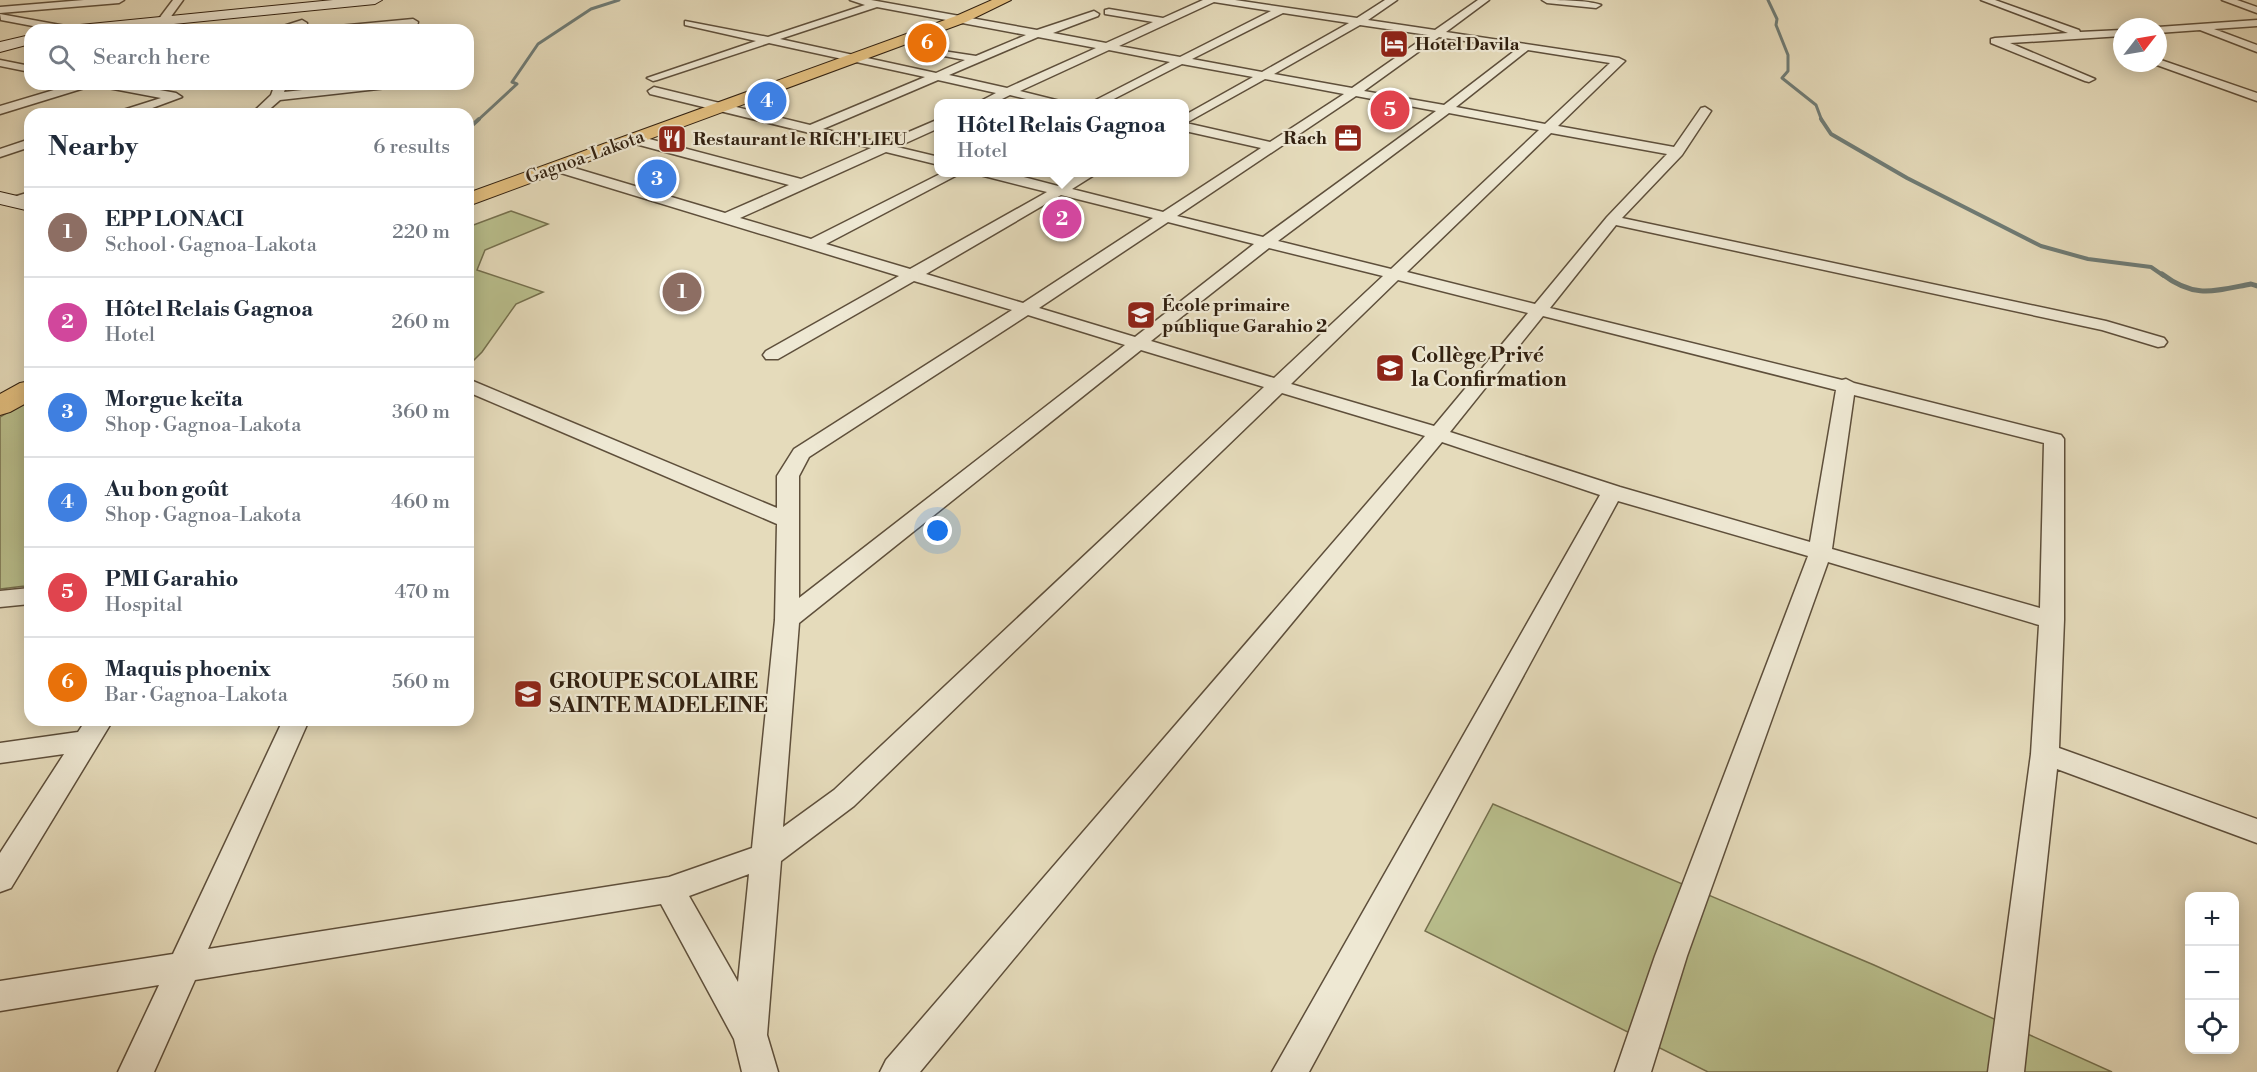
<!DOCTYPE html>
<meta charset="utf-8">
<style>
:root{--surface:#fff;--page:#f6f6f7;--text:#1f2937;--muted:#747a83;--line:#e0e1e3;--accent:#8f2418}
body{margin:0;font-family:"Libre Bodoni",serif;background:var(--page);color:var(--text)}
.controls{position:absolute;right:18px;bottom:18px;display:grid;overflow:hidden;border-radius:12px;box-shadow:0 3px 15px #0003}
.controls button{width:54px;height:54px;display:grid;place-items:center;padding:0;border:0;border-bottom:2px solid var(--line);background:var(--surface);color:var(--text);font:30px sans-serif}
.compass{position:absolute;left:2113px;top:18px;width:54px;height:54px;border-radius:50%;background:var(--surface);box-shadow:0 3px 15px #0003;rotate:59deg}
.you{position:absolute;left:938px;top:531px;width:21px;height:21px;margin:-15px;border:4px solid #fff;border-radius:50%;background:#1a73e8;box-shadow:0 0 0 9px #1a73e833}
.badge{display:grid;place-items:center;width:39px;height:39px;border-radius:50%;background:var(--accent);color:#fff;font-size:20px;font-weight:700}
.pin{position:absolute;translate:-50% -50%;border:3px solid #fff;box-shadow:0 2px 6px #0006}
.popup{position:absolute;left:934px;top:99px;width:255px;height:78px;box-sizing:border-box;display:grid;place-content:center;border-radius:12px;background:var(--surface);filter:drop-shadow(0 2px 4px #0005);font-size:20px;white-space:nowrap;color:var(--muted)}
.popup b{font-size:22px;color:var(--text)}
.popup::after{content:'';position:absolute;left:50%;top:100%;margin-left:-12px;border:12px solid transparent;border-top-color:var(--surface)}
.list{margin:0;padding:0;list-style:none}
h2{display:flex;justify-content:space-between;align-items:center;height:78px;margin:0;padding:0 24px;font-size:26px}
h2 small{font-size:20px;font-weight:400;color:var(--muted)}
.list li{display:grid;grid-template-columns:39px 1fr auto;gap:18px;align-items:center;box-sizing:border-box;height:90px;padding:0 24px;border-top:2px solid var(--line)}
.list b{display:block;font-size:22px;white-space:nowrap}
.list p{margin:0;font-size:20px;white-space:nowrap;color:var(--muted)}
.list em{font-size:20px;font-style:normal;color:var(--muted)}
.icon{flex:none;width:33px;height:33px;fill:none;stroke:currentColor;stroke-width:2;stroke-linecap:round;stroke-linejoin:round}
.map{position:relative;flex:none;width:2257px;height:1072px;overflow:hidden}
.search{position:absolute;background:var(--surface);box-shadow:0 3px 15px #0003;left:24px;top:24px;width:450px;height:66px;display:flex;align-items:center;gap:15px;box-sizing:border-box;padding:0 21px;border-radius:18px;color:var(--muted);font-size:22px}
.panel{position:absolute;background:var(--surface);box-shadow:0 3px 15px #0003;left:24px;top:108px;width:450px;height:618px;border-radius:18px}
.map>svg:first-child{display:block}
.green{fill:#b9bf8d;stroke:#75704e;stroke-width:1.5}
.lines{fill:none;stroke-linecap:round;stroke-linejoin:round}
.stream-far2{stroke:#6f7c76;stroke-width:3}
.stream-far1{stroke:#6f7c76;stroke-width:4}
.stream{stroke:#6f7c76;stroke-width:5}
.street-casing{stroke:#5e4f3b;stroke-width:3}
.secondary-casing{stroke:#312010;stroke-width:2}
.primary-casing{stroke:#312010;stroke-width:2}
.street{fill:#eee8d3;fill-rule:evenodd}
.secondary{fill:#eee8d3;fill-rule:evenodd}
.primary{fill:#e2be7e;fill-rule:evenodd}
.labels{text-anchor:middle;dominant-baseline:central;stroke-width:4.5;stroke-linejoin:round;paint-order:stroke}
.far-poi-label{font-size:18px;font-weight:bold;fill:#312010;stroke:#eee8d3;text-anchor:start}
.far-street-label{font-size:18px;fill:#312010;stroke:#eee8d3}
.poi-label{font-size:21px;font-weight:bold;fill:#312010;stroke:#eee8d3;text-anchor:start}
</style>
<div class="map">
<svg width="2257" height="1072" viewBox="0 0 2257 1072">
<rect width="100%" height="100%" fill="#e5dbbb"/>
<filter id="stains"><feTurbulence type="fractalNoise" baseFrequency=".00333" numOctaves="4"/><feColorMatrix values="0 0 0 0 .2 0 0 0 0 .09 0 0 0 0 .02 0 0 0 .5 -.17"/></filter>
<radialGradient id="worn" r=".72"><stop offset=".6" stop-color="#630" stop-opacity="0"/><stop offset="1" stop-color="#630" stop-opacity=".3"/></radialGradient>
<path class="green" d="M 511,211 L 548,224 L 485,250 L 477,270 L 543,292 L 516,304 L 482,352 L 468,366 L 468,227 Z
M 30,399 L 30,580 L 25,586 L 0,589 L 0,417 Z
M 1493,804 L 1874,965 L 2112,1072 L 1708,1072 L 1425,931 Z"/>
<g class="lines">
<path class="stream-far2" d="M 1768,0 L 1777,19 L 1776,25 L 1788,55 L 1788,71 L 1782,78 L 1816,105 L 1822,121
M 477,121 L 517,84 L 512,82 L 538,44 L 591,9 L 619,0"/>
<path class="stream-far1" d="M 1821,119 L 1831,134 L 1907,178 L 2041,246 L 2088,259 L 2151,267 L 2164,276
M 468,129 L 479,119"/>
<path class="stream" d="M 2162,274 C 2195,299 2214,291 2251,284 L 2257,286"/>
<g class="street-casing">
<path id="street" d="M 84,0 L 124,0 L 119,3 L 0,13 L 0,7 Z
M 173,0 L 183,0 L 167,22 L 159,22 L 158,20 Z
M 850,0 L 871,0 L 1037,30 L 1094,11 L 1099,14 L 1098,16 L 1053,33 L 1106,43 L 1153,22 L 1105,14 L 1105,10 L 1109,9 L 1163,18 L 1203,0 L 1235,0 L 1357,18 L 1385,0 L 1397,0 L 1368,20 L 1435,30 L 1478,0 L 1489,0 L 1446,32 L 1619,58 L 1625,61 L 1558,126 L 1674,147 L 1701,108 L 1705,107 L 1711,111 L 1682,155 L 1622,218 L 2106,321 L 2164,338 L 2167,342 L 2164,346 L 2158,347 L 2102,330 L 1616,225 L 1550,308 L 1842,380 L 1846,379 L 1854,383 L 2061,435 L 2064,439 L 2064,620 L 2059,748 L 2257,819 L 2257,843 L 2057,769 L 2024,1072 L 1988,1072 L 2031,754 L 2039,625 L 1828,562 L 1687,956 L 1651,1072 L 1615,1072 L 1655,956 L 1808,556 L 1618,501 L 1309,1072 L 1272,1072 L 1600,495 L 1442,442 L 920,1072 L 880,1072 L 886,1060 L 1425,436 L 1282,393 L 854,806 L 781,861 L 767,1035 L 778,1072 L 742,1072 L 734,1039 L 661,904 L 195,980 L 154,1072 L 118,1072 L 159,985 L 0,1011 L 0,981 L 173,954 L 283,720 L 309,720 L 208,949 L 669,877 L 752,848 L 775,620 L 777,524 L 468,392 L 468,379 L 777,508 L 777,476 L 794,449 L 1012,310 L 914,281 L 778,359 L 766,359 L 763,355 L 766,351 L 899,276 L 551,170 L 549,167 L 556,163 L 561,164 L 725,213 L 789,185 L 628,142 L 626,139 L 628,136 L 638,136 L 801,179 L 871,148 L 650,94 L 648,91 L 654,87 L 810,125 L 925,77 L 769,43 L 657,80 L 653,81 L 647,78 L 756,41 L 685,25 L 685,21 L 768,37 L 865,5 ZM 1214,2 L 1271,11 L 1180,57 L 1119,46 ZM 877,7 L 1026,35 L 976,56 L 923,48 L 923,52 L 965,60 L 936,73 L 780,39 ZM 1283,13 L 1349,23 L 1262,72 L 1192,59 ZM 1360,25 L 1428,35 L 1352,88 L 1274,74 ZM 1038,37 L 1096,48 L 1007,88 L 949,75 ZM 1439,37 L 1517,49 L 1444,105 L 1364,91 ZM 1109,50 L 1170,62 L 1088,104 L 1104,104 L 1182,64 L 1253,77 L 1185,115 L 1185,131 L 1261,148 L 1163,212 L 1072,189 L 1099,172 L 1081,172 L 1058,186 L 1004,172 L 978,172 L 980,175 L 1047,192 L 910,269 L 826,244 L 963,172 L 944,172 L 811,239 L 740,218 L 886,152 L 939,165 L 939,157 L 897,147 L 939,128 L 939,119 L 883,143 L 823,129 L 938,80 L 996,93 L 975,104 L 992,104 L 1010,95 L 1047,104 L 1072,104 L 1020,91 ZM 1528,50 L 1610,63 L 1545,124 L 1456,107 ZM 1265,79 L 1344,94 L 1270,142 L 1186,123 ZM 1356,96 L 1436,111 L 1263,237 L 1177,216 ZM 1449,113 L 1539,130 L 1391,269 L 1278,241 ZM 1551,133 L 1667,154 L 1607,217 L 1535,304 L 1407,272 ZM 1061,195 L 1153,218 L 1023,303 L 926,274 ZM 1168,222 L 1254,244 L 1135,337 L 1039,308 ZM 1269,248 L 1383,276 L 1274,378 L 1151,341 ZM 1398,280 L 1528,313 L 1434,426 L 1291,384 ZM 1028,315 L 1125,345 L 799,598 L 799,476 L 809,457 ZM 1543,316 L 1836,390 L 1810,542 L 1620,487 L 1450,432 ZM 1141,350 L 1264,387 L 834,790 L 783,827 L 799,623 ZM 1854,395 L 2044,443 L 2040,608 L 1832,549 ZM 749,874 L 738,982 L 689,896 Z
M 1542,0 C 1559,0 1587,0 1601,5 L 1596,8 L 1547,3 Z
M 1981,0 L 1995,0 L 2079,30 L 2080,32 L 2122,30 L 2122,36 L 2010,43 L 2095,79 L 2089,82 L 2085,81 L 1991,43 L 1991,39 L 1995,38 L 2068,33 Z
M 2222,0 L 2237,0 L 2257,7 L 2257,13 Z
M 0,14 L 71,27 L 76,30 L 54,30 L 1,20 Z
M 413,19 L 418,22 L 416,30 L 406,30 L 407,26 L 361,30 L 323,30 L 328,27 Z
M 302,20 L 307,23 L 306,30 L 296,30 L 296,28 L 271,30 Z
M 2257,20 L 2257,26 L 2214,29 L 2257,45 L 2257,52 L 2200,30 L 2158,33 L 2158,27 Z
M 2158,59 L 2257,93 L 2257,101 L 2154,64 L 2158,63 Z
M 0,60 L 30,66 L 30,72 L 0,66 Z
M 74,84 L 93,84 L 91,86 L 0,114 L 0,106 Z
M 102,84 L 127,84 L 176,93 L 182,97 L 136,114 L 118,114 L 120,111 L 161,98 L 108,88 Z
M 275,84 L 287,84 L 284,92 L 357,84 L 393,84 L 387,88 L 280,100 L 264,114 L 251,114 L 271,95 Z
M 30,139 L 30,147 L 0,157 L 0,149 Z
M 30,192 L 30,201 L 15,205 L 8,201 L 10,198 Z
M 30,588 L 30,604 L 0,607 L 0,591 Z
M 86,720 L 113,720 L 11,888 L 0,892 L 0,853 L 64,754 L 0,763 L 0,743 L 78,732 Z"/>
</g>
<g class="secondary-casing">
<path id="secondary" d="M 333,0 L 382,0 L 375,4 L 114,30 L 63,30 L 70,26 Z
M 30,35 L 30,44 L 0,52 L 0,42 Z
M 0,192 L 30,199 L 30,211 L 0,204 Z"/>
</g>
<g class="primary-casing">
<path id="primary" d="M 992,0 L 1011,0 L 966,22 L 468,206 L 468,193 L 956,16 Z
M 30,381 L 30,401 L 10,412 L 0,415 L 0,394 L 20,383 Z"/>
</g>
<use href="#street" class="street"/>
<use href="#secondary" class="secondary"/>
<use href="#primary" class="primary"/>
</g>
<defs>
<g id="hotel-square" transform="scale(1.5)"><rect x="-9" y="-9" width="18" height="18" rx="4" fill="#8f2418" stroke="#eee8d3"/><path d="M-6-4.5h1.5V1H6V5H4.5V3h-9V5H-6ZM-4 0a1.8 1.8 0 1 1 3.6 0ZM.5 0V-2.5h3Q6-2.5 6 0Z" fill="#fff"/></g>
<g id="office-square" transform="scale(1.5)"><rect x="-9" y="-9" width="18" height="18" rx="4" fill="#8f2418" stroke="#eee8d3"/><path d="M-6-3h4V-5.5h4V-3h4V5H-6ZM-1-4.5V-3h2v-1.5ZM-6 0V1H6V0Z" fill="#fff"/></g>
<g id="restaurant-square" transform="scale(1.5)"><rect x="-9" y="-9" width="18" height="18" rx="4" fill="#8f2418" stroke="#eee8d3"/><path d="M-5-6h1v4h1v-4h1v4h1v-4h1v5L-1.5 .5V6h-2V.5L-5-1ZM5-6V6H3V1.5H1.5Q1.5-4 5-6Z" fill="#fff"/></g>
<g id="school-square" transform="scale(1.5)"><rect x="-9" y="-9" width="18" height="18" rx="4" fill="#8f2418" stroke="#eee8d3"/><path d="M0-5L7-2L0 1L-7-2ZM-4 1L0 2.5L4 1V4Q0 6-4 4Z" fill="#fff"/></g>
<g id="university-square" transform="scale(1.5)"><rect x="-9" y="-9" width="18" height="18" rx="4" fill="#8f2418" stroke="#eee8d3"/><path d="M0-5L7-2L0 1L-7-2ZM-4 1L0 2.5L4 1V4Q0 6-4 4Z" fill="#fff"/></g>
</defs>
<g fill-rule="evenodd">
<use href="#hotel-square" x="1394" y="44"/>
<use href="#office-square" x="1348" y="138"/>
<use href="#restaurant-square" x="672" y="139"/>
<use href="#school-square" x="1141" y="315"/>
<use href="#university-square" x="1390" y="368"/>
<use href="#school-square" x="528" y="694"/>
</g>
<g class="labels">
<g class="far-poi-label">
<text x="1415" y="44">Hotel Davila</text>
<text x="1327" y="138" text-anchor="end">Rach</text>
<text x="693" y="139">Restaurant le RICH'LIEU</text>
<text x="1162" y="305">École primaire<tspan x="1162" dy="21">publique Garahio 2</tspan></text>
</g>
<g class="far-street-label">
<text transform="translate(585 157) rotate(-20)">Gagnoa-Lakota</text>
</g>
<g class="poi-label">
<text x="1411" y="356">Collège Privé<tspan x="1411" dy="24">la Confirmation</tspan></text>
<text x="549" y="682">GROUPE SCOLAIRE<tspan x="549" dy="24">SAINTE MADELEINE</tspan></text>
</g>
</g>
<rect width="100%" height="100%" filter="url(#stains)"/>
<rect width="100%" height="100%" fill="url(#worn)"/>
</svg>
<div class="controls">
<button>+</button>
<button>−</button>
<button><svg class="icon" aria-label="locate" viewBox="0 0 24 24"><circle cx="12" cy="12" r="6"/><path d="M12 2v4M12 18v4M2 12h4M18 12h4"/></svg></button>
</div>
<svg class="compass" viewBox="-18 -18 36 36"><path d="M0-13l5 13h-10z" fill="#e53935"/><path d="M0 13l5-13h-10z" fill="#747a83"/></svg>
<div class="you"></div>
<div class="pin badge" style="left:682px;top:292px;background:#8d6e63">1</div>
<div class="pin badge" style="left:1062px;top:219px;background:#d1479c">2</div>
<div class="popup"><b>Hôtel Relais Gagnoa</b>Hotel</div>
<div class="pin badge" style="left:657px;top:179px;background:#3f7fe0">3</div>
<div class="pin badge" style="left:767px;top:101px;background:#3f7fe0">4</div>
<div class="pin badge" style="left:1390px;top:110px;background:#e0444e">5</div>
<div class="pin badge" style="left:927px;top:43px;background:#e8710a">6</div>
<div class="search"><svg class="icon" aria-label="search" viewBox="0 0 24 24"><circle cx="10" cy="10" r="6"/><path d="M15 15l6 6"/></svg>Search here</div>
<section class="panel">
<h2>Nearby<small>6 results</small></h2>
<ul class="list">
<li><span class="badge" style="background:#8d6e63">1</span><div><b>EPP LONACI</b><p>School · Gagnoa-Lakota</p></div><em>220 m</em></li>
<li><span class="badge" style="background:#d1479c">2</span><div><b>Hôtel Relais Gagnoa</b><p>Hotel</p></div><em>260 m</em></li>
<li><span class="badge" style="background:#3f7fe0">3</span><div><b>Morgue keïta</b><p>Shop · Gagnoa-Lakota</p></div><em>360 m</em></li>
<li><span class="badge" style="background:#3f7fe0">4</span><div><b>Au bon goût</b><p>Shop · Gagnoa-Lakota</p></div><em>460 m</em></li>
<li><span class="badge" style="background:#e0444e">5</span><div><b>PMI Garahio</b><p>Hospital</p></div><em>470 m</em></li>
<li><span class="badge" style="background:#e8710a">6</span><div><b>Maquis phoenix</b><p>Bar · Gagnoa-Lakota</p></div><em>560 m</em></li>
</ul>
</section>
</div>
